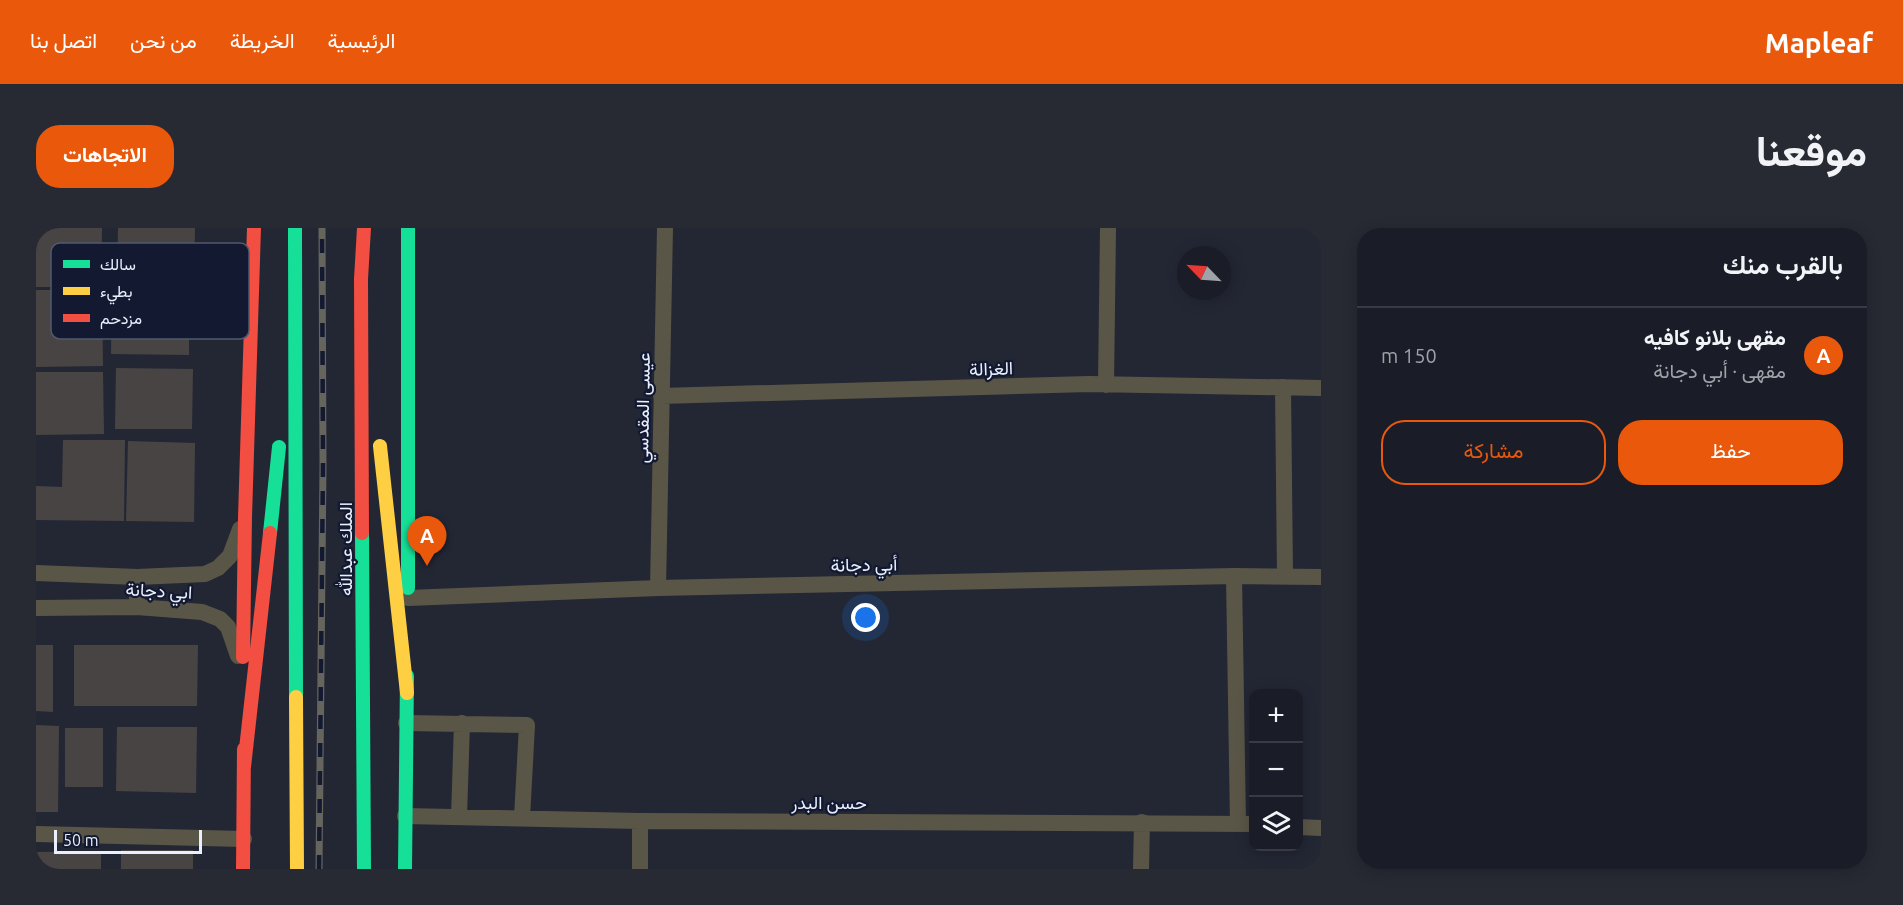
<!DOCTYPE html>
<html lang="ar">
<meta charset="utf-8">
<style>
:root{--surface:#1a1d27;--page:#272a33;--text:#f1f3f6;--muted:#9fa2a7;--line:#383b44;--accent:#ea580c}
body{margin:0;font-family:Ubuntu,Vazirmatn,sans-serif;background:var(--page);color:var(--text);direction:rtl}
.controls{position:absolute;right:18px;bottom:18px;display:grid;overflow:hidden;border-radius:12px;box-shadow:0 3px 15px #0003}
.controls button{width:54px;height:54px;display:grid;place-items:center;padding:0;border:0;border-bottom:2px solid var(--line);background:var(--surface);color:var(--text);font:30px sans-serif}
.compass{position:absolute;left:1141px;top:18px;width:54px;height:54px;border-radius:50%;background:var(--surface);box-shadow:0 3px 15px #0003;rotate:295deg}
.scale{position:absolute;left:18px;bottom:15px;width:148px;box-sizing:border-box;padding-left:6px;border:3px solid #e9effc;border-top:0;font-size:16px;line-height:21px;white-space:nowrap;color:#e9effc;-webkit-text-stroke:4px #121931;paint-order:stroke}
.you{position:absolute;left:830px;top:390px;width:21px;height:21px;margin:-15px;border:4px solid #fff;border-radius:50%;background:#1a73e8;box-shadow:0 0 0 9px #1a73e833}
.badge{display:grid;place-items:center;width:39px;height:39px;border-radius:50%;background:var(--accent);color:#fff;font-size:20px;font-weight:700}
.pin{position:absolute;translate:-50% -50px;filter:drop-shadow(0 2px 3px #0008)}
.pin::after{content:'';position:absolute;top:32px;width:21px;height:18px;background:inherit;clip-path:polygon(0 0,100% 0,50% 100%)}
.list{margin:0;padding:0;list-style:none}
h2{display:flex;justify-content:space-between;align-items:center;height:78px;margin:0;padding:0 24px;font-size:26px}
h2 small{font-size:20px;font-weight:400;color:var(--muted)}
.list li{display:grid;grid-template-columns:39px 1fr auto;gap:18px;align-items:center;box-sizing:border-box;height:96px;padding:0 24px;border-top:2px solid var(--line)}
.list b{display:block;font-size:22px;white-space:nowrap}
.list p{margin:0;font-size:20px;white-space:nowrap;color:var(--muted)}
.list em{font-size:20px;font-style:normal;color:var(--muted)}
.actions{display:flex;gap:12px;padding:18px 24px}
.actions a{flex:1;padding:14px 0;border:2px solid var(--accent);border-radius:24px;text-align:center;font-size:21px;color:var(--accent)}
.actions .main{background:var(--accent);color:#fff}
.icon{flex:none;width:33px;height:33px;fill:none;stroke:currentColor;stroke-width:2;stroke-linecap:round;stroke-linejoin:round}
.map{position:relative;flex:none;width:1285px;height:641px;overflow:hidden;direction:ltr;border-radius:24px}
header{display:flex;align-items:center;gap:36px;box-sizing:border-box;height:84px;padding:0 30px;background:var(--accent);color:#fff}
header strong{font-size:28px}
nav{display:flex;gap:33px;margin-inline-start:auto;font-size:21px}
.intro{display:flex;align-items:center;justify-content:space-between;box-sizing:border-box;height:144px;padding:0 36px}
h1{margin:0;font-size:42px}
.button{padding:15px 27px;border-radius:24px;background:var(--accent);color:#fff;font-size:21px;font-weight:700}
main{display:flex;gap:36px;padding:0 36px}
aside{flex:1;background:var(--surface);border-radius:24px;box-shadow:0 3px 15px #0003}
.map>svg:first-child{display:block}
.building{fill:#494444}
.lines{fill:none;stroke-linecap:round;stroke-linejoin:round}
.street{stroke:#5a5647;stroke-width:16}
.fast{stroke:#16e098;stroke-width:14}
.slow{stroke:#ffcf43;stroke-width:14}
.jam{stroke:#f24e42;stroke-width:14}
.rail-casing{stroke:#65645d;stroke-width:7}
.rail{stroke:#121931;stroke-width:4.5;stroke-dasharray:14;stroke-linecap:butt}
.labels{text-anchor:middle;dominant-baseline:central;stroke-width:4.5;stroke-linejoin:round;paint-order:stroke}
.street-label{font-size:18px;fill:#e9effc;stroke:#121931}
.key{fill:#121931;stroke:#52596e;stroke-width:1.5}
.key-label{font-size:16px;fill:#e9effc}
</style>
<header>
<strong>Mapleaf</strong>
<nav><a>الرئيسية</a><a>الخريطة</a><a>من نحن</a><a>اتصل بنا</a></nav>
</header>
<div class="intro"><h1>موقعنا</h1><a class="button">الاتجاهات</a></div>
<main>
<aside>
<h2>بالقرب منك<small></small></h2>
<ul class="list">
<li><span class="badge">A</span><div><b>مقهى بلانو كافيه</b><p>مقهى · أبي دجانة</p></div><em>150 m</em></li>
</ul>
<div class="actions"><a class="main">حفظ</a><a>مشاركة</a></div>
</aside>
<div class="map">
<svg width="1285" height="641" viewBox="0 0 1285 641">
<rect width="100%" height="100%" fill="#232734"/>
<path class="building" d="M 0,0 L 66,0 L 65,59 L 0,59 Z
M 82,0 L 159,0 L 158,53 L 81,52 Z
M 0,62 L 66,62 L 67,138 L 0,139 Z
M 76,65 L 153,66 L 153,127 L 75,126 Z
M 80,140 L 157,141 L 156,201 L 79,201 Z
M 0,144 L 67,144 L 68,206 L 0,207 Z
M 27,212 L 89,212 L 88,293 L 0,292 L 0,258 L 26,259 Z
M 92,213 L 159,215 L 158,294 L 90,293 Z
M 0,417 L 17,417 L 17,484 L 0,483 Z
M 38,417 L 162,417 L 161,478 L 38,478 Z
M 0,497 L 23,498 L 22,584 L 0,584 Z
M 81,499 L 161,499 L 160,565 L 80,563 Z
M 29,500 L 67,500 L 67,559 L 29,559 Z
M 85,622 L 157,622 L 157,641 L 85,641 Z
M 65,623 L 65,641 L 0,641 L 0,624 Z"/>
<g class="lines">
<path class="street" d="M 1070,157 L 1072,0
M 1247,159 L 1249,348
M 625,168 L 1053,156 L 1285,160
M 0,345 L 101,349 L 169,346 L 182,340 L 194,328 L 204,301
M 1198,348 L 1202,595
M 101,349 L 101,379
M 622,360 L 629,0
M 372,370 L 622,360 L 1198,348 L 1285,349
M 0,380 L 101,379 L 166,384 L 184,391 L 192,399 L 202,428
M 370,495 L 491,497 L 486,590
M 369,588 L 604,593 L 1218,596
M 423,589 L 426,495
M 1262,599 L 1285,600
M 0,606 L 208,611
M 604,641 L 604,593
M 1105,641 L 1106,594"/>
<path class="fast" d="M 259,0 L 260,469
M 372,0 L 372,360
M 234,305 L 243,219
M 326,305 L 328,641
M 369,641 L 371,448"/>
<path class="slow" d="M 344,218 L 371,465
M 260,469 L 261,641"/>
<path class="jam" d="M 326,305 L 325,51 L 328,0
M 207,429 L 209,289 L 218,0
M 208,539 L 234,305
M 207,641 L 208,521"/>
<g class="rail-casing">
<path id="rail" d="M 283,641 L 287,237 L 286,0"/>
</g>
<use href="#rail" class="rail"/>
</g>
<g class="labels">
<g class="street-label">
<text transform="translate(955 140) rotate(-2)">الغزالة</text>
<text transform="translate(606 180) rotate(-89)">عيسى المقدسي</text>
<text transform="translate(309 321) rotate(-90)">الملك عبدالله</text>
<text transform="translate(828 336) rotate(-1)">أبي دجانة</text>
<text transform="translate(123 362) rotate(3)">ابي دجانة</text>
<text x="793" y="574">حسن البدر</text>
</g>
</g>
<rect x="15" y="15" width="198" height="96" rx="9" class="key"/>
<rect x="27" y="32" width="27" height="8" fill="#16e098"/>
<rect x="27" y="59" width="27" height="8" fill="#ffcf43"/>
<rect x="27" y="86" width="27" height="8" fill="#f24e42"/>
<g class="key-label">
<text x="64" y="42">سالك</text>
<text x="64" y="69">بطيء</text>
<text x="64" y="96">مزدحم</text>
</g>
</svg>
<div class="controls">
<button>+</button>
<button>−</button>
<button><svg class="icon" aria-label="layers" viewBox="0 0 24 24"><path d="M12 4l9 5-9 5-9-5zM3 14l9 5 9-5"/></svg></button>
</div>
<svg class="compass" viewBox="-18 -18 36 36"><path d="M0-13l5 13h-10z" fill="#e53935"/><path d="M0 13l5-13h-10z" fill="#9fa2a7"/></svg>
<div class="scale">50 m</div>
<div class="you"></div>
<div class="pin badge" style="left:391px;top:338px">A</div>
</div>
</main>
